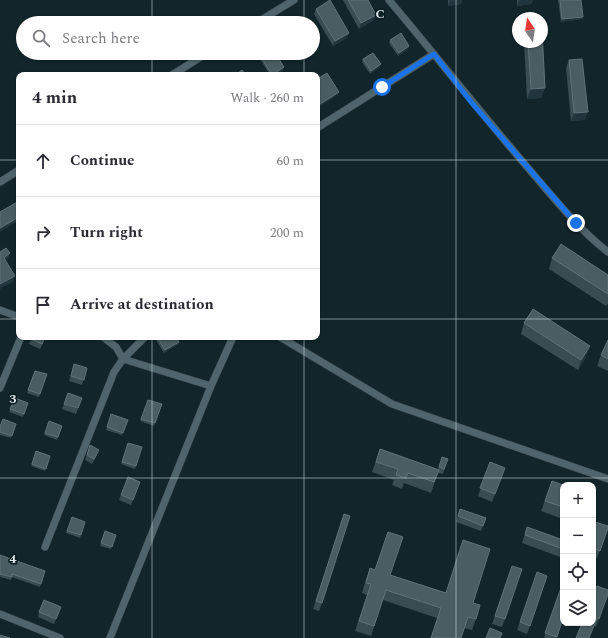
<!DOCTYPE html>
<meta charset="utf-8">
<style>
:root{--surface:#fff;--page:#f2f2f3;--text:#2b2b33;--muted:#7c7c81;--line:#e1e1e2}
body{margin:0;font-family:Spectral,serif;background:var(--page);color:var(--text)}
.controls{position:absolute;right:12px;bottom:12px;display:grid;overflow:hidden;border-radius:8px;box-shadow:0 1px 3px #0004}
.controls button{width:36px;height:36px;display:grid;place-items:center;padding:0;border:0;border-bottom:1px solid var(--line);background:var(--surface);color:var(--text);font:20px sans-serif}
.compass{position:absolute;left:512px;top:12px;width:36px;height:36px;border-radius:50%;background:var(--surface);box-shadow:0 1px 3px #0004;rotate:347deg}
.stop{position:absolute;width:12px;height:12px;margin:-9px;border:3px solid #1a73e8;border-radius:50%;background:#fff}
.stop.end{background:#1a73e8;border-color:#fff;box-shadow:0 1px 4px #0008}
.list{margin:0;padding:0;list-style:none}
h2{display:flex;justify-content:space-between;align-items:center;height:52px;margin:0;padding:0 16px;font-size:17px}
h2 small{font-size:13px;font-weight:400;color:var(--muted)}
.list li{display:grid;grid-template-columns:26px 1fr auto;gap:12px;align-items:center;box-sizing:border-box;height:72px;padding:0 16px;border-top:1px solid var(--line)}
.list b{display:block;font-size:15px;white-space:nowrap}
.list em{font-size:13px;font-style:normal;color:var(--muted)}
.icon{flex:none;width:22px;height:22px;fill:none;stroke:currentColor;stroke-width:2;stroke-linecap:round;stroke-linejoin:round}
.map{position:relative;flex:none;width:608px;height:638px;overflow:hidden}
.search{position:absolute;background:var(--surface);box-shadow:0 1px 3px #0004;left:16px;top:16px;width:304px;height:44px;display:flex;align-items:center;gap:10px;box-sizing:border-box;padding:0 14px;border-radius:22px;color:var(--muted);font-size:15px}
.panel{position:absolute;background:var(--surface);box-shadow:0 1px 3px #0004;left:16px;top:72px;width:304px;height:268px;border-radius:8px}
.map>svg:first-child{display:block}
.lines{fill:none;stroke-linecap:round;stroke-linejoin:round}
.street-casing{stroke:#344246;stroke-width:8}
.street{stroke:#4f656b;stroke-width:7}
.wall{fill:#384c52}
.shaded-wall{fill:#21363c}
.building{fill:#495d62;stroke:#607277}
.route{stroke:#1a73e8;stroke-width:5}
.grid{fill:none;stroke:#d9e5e8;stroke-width:1;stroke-opacity:0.55}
.grid-label{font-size:13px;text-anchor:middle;font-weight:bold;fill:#d9e5e8;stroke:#081c21;stroke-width:3;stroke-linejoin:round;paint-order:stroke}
</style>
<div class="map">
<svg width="608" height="638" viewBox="0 0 608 638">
<rect width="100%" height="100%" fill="#11252b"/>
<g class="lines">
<g class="street-casing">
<path id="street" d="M 389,0 C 436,56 481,113 528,168 C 553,197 578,229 608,252
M 256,23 L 294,0
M 172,75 L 207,53
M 317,128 L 434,54
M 0,182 L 19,170
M 0,310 L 19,317
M 103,337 L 116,347 L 123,359 L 211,386
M 280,337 L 392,404 L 608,479
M 0,388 L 21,337
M 45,547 L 114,372 L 123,359 L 145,337
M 0,614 L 60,638
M 110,638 L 211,386 L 233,337"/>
</g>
<use href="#street" class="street"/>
</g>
<path class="wall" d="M 343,0 L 368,0 L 374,20 L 359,29 Z
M 448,0 L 462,0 L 461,4 L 448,6 Z
M 517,0 L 533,0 L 531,4 L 517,6 Z
M 558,0 L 581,0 L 582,19 L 561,22 Z
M 316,9 L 347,38 L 333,46 L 314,14 Z
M 390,40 L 409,46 L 408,49 L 398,56 L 389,43 Z
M 524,42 L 542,42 L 545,88 L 541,98 L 527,99 Z
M 295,53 L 312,53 L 300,61 Z
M 261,57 L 283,70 L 275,75 L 270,75 L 260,59 Z
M 363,59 L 380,67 L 370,74 L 362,62 Z
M 569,60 L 585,120 L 571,121 L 566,68 Z
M 317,79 L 338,94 L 319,107 L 317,103 Z
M 552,258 L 608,275 L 608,304 L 606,306 L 549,269 Z
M 524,323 L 586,357 L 578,370 L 521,334 Z
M 32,337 L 43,343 L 40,349 L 29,344 Z
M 157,337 L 179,342 L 178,344 L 164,353 L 156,340 Z
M 608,340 L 608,371 L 597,366 L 601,355 Z
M 74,364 L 87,368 L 82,385 L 69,381 Z
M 35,371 L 47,374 L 39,397 L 27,393 Z
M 68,393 L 82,398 L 76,414 L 62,409 Z
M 15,398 L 28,403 L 23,417 L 9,412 Z
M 148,400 L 162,404 L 154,426 L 140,421 Z
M 111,414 L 128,420 L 122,435 L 106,430 Z
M 49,421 L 62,426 L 57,440 L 44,435 Z
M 16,424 L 11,438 L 0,435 L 0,426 Z
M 128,443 L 142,447 L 135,469 L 121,464 Z
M 90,445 L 97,455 L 92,464 L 85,460 Z
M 380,449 L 438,469 L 442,457 L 448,459 L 443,474 L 438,473 L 431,493 L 404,483 L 402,489 L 392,485 L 394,480 L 372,472 Z
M 36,451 L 50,456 L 45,471 L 31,466 Z
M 490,462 L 505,468 L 492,502 L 478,496 Z
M 128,477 L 140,482 L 131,505 L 119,500 Z
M 552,481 L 563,485 L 563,519 L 541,511 Z
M 460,509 L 486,518 L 481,531 L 456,522 Z
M 344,514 L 322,603 L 319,611 L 313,609 Z
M 72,517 L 85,522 L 80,538 L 66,533 Z
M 527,527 L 563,540 L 563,558 L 522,543 Z
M 593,527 L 608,528 L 597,558 L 593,557 Z
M 105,531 L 116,535 L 111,549 L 100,546 Z
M 388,532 L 390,575 L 446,593 L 463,540 L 476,619 L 472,630 L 464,628 L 461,638 L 431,638 L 437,618 L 383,600 L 371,636 L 355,631 L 367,595 L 362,593 L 366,579 L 370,568 L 375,570 Z
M 0,555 L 45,571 L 40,587 L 12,577 L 11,580 L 0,577 Z
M 537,572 L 547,576 L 527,634 L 517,630 Z
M 509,574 L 505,619 L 502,627 L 492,624 Z
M 560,590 L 557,637 L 556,638 L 544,638 Z
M 608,594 L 596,627 L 594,626 L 576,638 Z
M 61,607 L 54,624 L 38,617 L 39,612 Z"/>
<path class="shaded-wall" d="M 450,0 L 462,0 L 461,4 L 448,6 Z
M 519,0 L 533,0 L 531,4 L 517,6 Z
M 376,15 L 374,20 L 359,29 L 361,23 Z
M 583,17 L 582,19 L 561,22 L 562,19 Z
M 349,33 L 347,38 L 333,46 L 335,41 Z
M 409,46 L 408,49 L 398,56 L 399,53 Z
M 303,53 L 312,53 L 300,61 Z
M 381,64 L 380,67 L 370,74 L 371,71 Z
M 284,67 L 283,70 L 275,75 L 272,75 Z
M 545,88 L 541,98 L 527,99 L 531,89 Z
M 339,92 L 338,94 L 319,107 L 320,104 Z
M 588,112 L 585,120 L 571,121 L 574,113 Z
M 19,217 L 19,220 L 0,232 L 0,228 Z
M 10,253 L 8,259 L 2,263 L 4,258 Z
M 15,276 L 13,282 L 0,289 L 0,284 Z
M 179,342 L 178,344 L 164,353 L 165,350 Z
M 590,346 L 586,357 L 578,370 L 581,360 Z"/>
<path class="building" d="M 330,0 L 349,33 L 335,41 L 316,9 Z
M 348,0 L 368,0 L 376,15 L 361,23 Z
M 560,0 L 581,0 L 583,17 L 562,19 Z
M 542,30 L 545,88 L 531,89 L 528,42 L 542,42 Z
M 401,33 L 409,46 L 399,53 L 390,40 Z
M 267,53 L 275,53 L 284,67 L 272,75 L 261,57 Z
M 373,53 L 381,64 L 371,71 L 363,59 Z
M 582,59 L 588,112 L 574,113 L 569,60 Z
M 242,70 L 246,75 L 235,75 Z
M 327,73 L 339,92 L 320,104 L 317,99 L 317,79 Z
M 19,201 L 19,217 L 0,228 L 0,212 Z
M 561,244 L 608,275 L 608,294 L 552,258 Z
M 6,248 L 10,253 L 4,258 L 15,276 L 0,284 L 0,252 Z
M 533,309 L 590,346 L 581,360 L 524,323 Z
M 32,337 L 45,337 L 42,344 L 31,339 Z
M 157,337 L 176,337 L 179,342 L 165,350 Z
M 608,340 L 608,359 L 601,355 Z
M 74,364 L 87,368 L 84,380 L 71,376 Z
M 35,371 L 47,374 L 40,394 L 28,390 Z
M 68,393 L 82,398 L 78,408 L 64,404 Z
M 15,398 L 28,403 L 24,414 L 10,409 Z
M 148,400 L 162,404 L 155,423 L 141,419 Z
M 111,414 L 128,420 L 123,433 L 107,427 Z
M 3,419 L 16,424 L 12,436 L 0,432 L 0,426 Z
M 49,421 L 62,426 L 58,437 L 45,433 Z
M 128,443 L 142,447 L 136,466 L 122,462 Z
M 90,445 L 99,450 L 94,459 L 87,455 Z
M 380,449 L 439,470 L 434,482 L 408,473 L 406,478 L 396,475 L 398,469 L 376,462 Z
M 36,451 L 50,456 L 46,469 L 32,464 Z
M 442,457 L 448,459 L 444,469 L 439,467 Z
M 490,462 L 505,468 L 495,494 L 480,488 Z
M 128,477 L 140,482 L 133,500 L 121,495 Z
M 552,481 L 563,485 L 563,507 L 545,501 Z
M 460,509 L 486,518 L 483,526 L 458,516 Z
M 344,514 L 350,516 L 322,603 L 316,601 Z
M 72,517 L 85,522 L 81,535 L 67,531 Z
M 595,522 L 608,526 L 608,528 L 600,551 L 593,548 L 593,527 Z
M 527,527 L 563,540 L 563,549 L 525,535 Z
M 105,531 L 116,535 L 112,547 L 101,543 Z
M 388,532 L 403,537 L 390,575 L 446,593 L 463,540 L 490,549 L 473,603 L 480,605 L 476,619 L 468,617 L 461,638 L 431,638 L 441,608 L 386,590 L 374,626 L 359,621 L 371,584 L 366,583 L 370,568 L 375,570 Z
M 0,555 L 45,571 L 41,584 L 12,574 L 12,577 L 0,574 Z
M 512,566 L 522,569 L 505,619 L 495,616 Z
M 537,572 L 547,576 L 530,626 L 520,622 Z
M 563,582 L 563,618 L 557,637 L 545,633 Z
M 597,586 L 608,590 L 608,594 L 599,619 L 597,618 L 589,638 L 576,638 L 582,623 L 593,623 L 593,595 Z
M 44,600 L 61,607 L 56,619 L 39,612 Z
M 490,628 L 502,633 L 500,638 L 486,638 Z
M 0,635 L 10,638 L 0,638 Z"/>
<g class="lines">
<path class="route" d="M 382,87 L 434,54 L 471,102 L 576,223"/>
</g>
<path class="grid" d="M 152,0 L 152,23M 304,0 L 304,23M 456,0 L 456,638M 152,53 L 152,75M 304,53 L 304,75M 0,160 L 19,160M 317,160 L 608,160M 0,319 L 19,319M 317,319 L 608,319M 152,337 L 152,638M 304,337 L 304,638M 0,478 L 608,478"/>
<g class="grid-label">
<text x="380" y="18">C</text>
<text x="13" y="403">3</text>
<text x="13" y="563">4</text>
</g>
</svg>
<div class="controls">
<button>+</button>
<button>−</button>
<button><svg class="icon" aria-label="locate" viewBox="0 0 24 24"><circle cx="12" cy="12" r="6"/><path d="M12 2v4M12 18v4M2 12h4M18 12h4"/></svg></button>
<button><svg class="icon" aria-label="layers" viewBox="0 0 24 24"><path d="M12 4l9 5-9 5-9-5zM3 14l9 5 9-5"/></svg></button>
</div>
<svg class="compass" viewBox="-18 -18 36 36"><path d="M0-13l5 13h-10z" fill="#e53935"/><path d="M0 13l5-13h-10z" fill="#7c7c81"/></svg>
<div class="stop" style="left:382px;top:87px"></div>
<div class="stop end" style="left:576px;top:223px"></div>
<div class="search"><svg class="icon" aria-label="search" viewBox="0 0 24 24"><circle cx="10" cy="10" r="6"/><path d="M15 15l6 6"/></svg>Search here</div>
<section class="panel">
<h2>4 min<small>Walk · 260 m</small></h2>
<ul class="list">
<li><svg class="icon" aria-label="ahead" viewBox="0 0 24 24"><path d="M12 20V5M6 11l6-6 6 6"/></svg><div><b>Continue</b></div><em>60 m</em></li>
<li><svg class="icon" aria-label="right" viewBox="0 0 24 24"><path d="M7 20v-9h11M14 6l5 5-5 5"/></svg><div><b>Turn right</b></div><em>200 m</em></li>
<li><svg class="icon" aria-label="arrive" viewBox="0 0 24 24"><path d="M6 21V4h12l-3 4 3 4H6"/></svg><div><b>Arrive at destination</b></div></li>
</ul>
</section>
</div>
